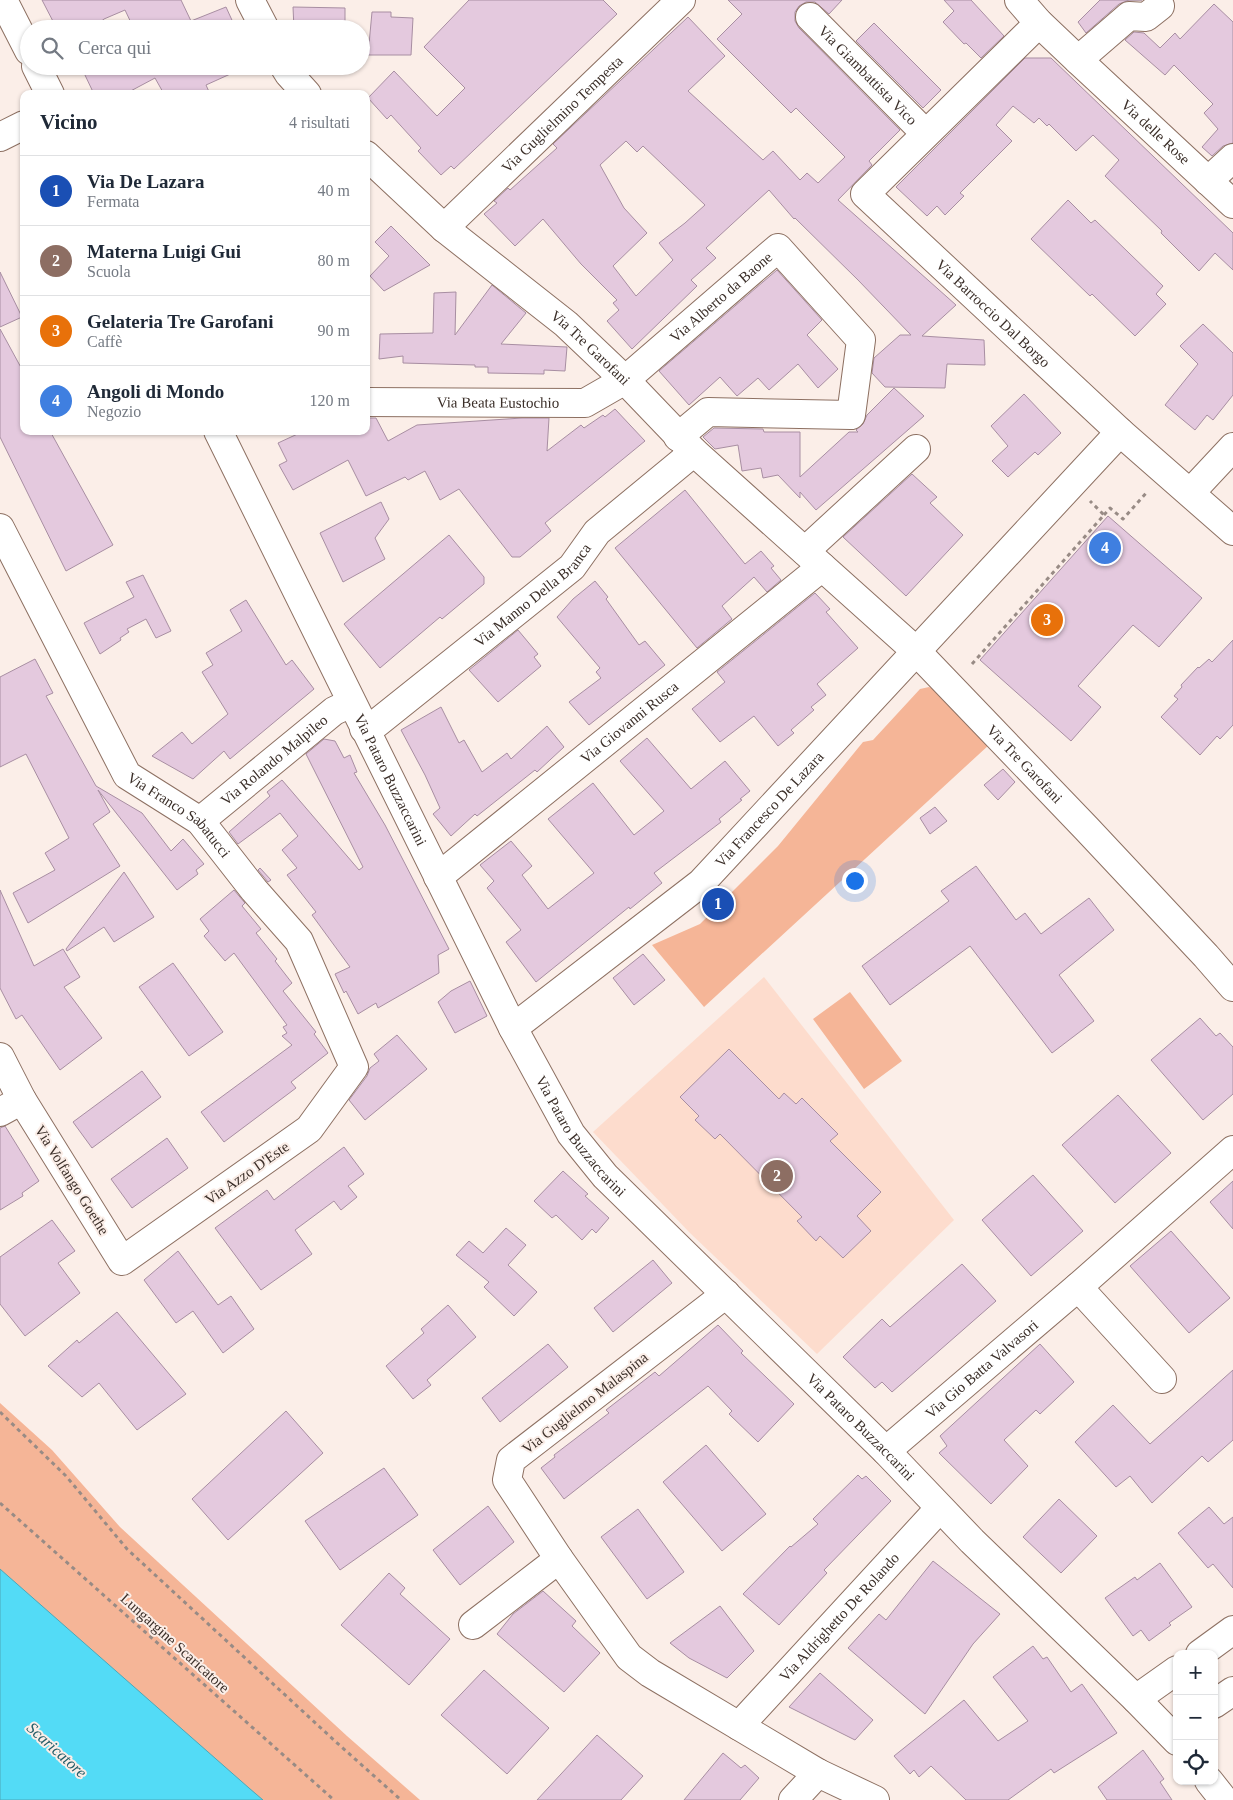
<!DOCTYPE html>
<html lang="it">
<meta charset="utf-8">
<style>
:root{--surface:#fff;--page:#f2f2f3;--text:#1f2937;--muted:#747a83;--line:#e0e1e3;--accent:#696700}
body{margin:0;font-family:Georgia,serif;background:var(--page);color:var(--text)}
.controls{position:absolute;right:15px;bottom:15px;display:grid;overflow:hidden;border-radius:10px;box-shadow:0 1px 4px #0004}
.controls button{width:45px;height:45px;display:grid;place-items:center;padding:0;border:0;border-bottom:1px solid var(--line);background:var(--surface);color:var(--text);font:25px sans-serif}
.you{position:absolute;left:854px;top:880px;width:18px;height:18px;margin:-12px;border:4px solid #fff;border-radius:50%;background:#1a73e8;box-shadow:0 0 0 8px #1a73e833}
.badge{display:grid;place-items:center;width:32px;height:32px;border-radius:50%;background:var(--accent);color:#fff;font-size:16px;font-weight:700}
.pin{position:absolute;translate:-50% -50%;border:2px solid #fff;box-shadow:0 1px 5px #0006}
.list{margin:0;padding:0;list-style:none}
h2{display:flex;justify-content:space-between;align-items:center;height:65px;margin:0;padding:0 20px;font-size:21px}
h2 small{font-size:16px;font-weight:400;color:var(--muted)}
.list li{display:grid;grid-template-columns:32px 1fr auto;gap:15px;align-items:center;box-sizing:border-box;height:70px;padding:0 20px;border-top:1px solid var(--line)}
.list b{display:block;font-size:19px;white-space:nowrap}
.list p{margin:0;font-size:16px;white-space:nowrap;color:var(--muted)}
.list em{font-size:16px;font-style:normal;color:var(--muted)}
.icon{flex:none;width:28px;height:28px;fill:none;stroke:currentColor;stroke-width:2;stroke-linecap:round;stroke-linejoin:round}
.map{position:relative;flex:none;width:1233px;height:1800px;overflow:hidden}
.search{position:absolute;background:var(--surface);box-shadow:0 1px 4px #0004;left:20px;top:20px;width:350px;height:55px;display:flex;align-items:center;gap:12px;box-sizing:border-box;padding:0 18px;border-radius:28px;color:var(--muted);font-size:19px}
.panel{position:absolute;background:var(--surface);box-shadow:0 1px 4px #0004;left:20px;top:90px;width:350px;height:345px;border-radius:10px}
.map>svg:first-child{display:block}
.built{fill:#fddccd}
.green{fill:#f5b597}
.water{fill:#53dbf6;stroke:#4ca7b8}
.building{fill:#e4c9de;stroke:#a88ea2;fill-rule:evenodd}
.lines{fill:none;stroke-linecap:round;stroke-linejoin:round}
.street-casing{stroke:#8d7062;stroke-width:30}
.path{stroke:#988b85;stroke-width:3;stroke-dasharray:4 4;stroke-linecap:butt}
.street{stroke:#fff;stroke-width:28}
.labels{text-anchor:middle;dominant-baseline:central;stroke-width:4;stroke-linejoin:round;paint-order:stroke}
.street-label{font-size:15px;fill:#3b2f29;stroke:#fbeee8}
.water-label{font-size:16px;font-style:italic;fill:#265e69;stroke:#fbeee8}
</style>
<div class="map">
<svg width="1233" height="1800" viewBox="0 0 1233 1800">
<rect width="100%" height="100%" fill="#fbeee8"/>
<path class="built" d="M 764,977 L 954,1220 L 817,1354 L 690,1233 L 593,1132 Z"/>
<path class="green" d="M 929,687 L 937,691 L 990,744 L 704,1007 L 652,945 L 700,924 L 778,846 L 863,742 L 873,740 L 920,689 Z
M 850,992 L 902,1061 L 864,1089 L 813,1019 Z
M 0,1403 L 52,1450 L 120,1527 L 347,1736 L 420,1800 L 0,1800 Z"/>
<path class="water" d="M 0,1569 L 249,1788 L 263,1800 L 0,1800 Z"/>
<path class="building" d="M 42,0 L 181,0 L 191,21 L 226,7 L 236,29 L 134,29 L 125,10 L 104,19 L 92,29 L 57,29 Z
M 469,0 L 603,0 L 617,14 L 454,169 L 451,166 L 441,175 L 418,151 L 421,148 L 391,115 L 387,119 L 368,98 L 394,71 L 437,116 L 465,88 L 424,47 Z
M 728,0 L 842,0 L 829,14 L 815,2 L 806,2 L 799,6 L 795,12 L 795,21 L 799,28 L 900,130 L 869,161 L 872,165 L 838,200 L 956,305 L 922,336 L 984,340 L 985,365 L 947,364 L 945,388 L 885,387 L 872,373 L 874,358 L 900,335 L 911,335 L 858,280 L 795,218 L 794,219 L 769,190 L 706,248 L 716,258 L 691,280 L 697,286 L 632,349 L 607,321 L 619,310 L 613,303 L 617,300 L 581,264 L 543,219 L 515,246 L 484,214 L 497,203 L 494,201 L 508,188 L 510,190 L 557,148 L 553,144 L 688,17 L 725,56 L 688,91 L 763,160 L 773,151 L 800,180 L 807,173 L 818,183 L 845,157 L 796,108 L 791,113 L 717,39 L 742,14 ZM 626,141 L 637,152 L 643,146 L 705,205 L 685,223 L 659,243 L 673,260 L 636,296 L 613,266 L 647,233 L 624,208 L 600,165 Z
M 944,0 L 971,0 L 1004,36 L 981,58 L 966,43 L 964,44 L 943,22 L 954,11 Z
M 1100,0 L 1142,0 L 1129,0 L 1119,4 L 1086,33 L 1078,22 Z
M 1214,4 L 1233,22 L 1233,143 L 1223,146 L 1212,156 L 1202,147 L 1218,129 L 1204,113 L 1213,104 L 1174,65 L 1165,75 L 1125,40 L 1134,32 L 1144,33 L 1160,48 L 1175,33 L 1180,39 Z
M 293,7 L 345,8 L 345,29 L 294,29 Z
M 372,12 L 391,12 L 391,17 L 413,18 L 411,55 L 368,55 Z
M 874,23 L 941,90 L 923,108 L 856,41 Z
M 1025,58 L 1051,58 L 1233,233 L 1233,270 L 1215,253 L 1199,271 L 1161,233 L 1162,231 L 1105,176 L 1119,160 L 1093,135 L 1076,151 L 1049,124 L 1047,126 L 1039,118 L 1034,123 L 1013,106 L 996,125 L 1012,141 L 960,193 L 964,196 L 945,215 L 937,206 L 927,216 L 896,187 Z
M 94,66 L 248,66 L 206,85 L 210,94 L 164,94 L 155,78 L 125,94 L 94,94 L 84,73 Z
M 1068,200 L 1091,223 L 1095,220 L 1163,286 L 1156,294 L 1166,304 L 1135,336 L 1092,294 L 1090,296 L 1031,239 Z
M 391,226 L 430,265 L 384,291 L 370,276 L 389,256 L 375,242 Z
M 777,270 L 822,320 L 807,335 L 838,369 L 818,388 L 798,364 L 769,390 L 758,378 L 737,396 L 720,377 L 689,405 L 659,371 Z
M 0,272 L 22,317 L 0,327 Z
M 492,285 L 526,313 L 501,344 L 567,347 L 565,371 L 544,370 L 544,374 L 488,373 L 488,367 L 475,367 L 475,365 L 403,363 L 403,356 L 379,359 L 380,334 L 433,333 L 434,293 L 456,292 L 455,335 Z
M 1203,324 L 1233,353 L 1233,395 L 1213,420 L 1207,415 L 1195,430 L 1165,405 L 1198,364 L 1180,346 Z
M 0,329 L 24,373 L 24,431 L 50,431 L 113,545 L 66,571 L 0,437 Z
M 894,388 L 924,416 L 816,510 L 800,492 L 800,498 L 778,475 L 763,478 L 761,468 L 742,471 L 738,445 L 715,449 L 703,437 L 714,428 L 763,429 L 764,432 L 800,432 L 800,477 L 849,432 L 858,432 L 856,430 L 863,424 L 867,415 Z
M 1024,394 L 1061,433 L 1038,455 L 1035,452 L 1008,477 L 992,461 L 1008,446 L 991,426 Z
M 615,409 L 645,441 L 545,523 L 551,531 L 520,557 L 512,557 L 459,489 L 440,500 L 425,471 L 408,480 L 405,477 L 366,496 L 348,460 L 293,490 L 279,465 L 287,461 L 278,443 L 304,431 L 366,431 L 366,418 L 376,418 L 388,441 L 417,425 L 522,418 L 549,418 L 547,451 L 581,425 L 584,428 L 603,415 L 605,417 Z
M 912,474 L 937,497 L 930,503 L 963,535 L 906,596 L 843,537 Z
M 685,490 L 745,564 L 761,551 L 774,566 L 771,568 L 781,580 L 767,592 L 754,577 L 722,606 L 732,619 L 697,648 L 615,548 Z
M 381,502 L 389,519 L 375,538 L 385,559 L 343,582 L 320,533 Z
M 1108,516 L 1202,598 L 1159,647 L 1133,625 L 1078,686 L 1101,707 L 1071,741 L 980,660 Z
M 449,535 L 484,577 L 484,584 L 442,619 L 440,617 L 380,668 L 344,624 Z
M 143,575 L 171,631 L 156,638 L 146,619 L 127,629 L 129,632 L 120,638 L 121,640 L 100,654 L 84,623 L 134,597 L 126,582 Z
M 595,581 L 608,597 L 606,599 L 639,645 L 645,641 L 665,665 L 589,725 L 569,702 L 601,678 L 596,672 L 600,668 L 557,617 L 573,599 Z
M 815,593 L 830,609 L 826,612 L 858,648 L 817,684 L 826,695 L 811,707 L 814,710 L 791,730 L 794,733 L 778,746 L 754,716 L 720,742 L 692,709 L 725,682 L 717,672 Z
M 246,600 L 286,665 L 292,660 L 314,689 L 230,759 L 224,751 L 193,779 L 152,756 L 182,732 L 192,744 L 228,714 L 202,672 L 213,665 L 206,653 L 242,631 L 230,610 Z
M 518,630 L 538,654 L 534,657 L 541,666 L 498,702 L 469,670 Z
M 1233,640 L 1233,725 L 1220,739 L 1217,736 L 1200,755 L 1161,717 L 1178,699 L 1174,696 L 1182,687 L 1181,685 L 1198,667 L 1199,668 L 1209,659 L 1212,662 Z
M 35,659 L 53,693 L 46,696 L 96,786 L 142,813 L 171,851 L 183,839 L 204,864 L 196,870 L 198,874 L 177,890 L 98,790 L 110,812 L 93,824 L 120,866 L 28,923 L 13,893 L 55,870 L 45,853 L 69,838 L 26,754 L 0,767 L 0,677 Z
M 441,707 L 459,743 L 464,740 L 482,772 L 507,753 L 511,759 L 547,726 L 564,747 L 537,772 L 535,770 L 477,816 L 475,814 L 451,836 L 433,814 L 440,808 L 425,775 L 401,730 Z
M 647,738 L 691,789 L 725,761 L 750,791 L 740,799 L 742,800 L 719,819 L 721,822 L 654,873 L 662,883 L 630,909 L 629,907 L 536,982 L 506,942 L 521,930 L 487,888 L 494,881 L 480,865 L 511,841 L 532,866 L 522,875 L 548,909 L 594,873 L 548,819 L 593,783 L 634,835 L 664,811 L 620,761 Z
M 324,739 L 335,741 L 344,758 L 350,755 L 357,772 L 354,773 L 385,825 L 449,949 L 438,955 L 439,973 L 378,1008 L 376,1003 L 358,1014 L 346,991 L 344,993 L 335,974 L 350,967 L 312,915 L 316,912 L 287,875 L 297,868 L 282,850 L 298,836 L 280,813 L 238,844 L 229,832 L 270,796 L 267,792 L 282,780 L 359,870 L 363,867 L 306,754 Z
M 1003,769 L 1015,782 L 998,800 L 984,785 Z
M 935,807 L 947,821 L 930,834 L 920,818 Z
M 976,866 L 1016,920 L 1025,913 L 1041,934 L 1089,898 L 1114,930 L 1059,975 L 1094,1021 L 1052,1053 L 970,946 L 890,1005 L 862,966 L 949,901 L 941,891 Z
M 260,868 L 271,880 L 268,882 L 258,870 Z
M 124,872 L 154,917 L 114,942 L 104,927 L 67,951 L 66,949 Z
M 0,890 L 34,966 L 63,949 L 80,977 L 64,987 L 102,1038 L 60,1070 L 22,1015 L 16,1019 L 0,988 Z
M 234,890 L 245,903 L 242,906 L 261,929 L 256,933 L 277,959 L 275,961 L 292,983 L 283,991 L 316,1032 L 314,1034 L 328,1053 L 291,1082 L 296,1088 L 224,1142 L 201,1112 L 292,1045 L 282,1036 L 287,1033 L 283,1027 L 287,1025 L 234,953 L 225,961 L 204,936 L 209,931 L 200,919 Z
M 643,954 L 665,980 L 634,1005 L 613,978 Z
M 173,963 L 223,1032 L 189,1056 L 139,987 Z
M 470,981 L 487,1016 L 455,1033 L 438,1002 L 451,991 Z
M 1200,1018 L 1216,1036 L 1220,1033 L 1233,1047 L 1233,1094 L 1203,1120 L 1151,1060 Z
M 397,1035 L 427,1069 L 365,1120 L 349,1100 L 367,1076 L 370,1068 L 379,1061 L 374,1054 Z
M 729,1049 L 779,1099 L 784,1093 L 796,1104 L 802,1098 L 838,1134 L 830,1141 L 881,1192 L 857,1216 L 871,1231 L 843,1258 L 820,1236 L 816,1241 L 797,1221 L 802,1217 L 720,1134 L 715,1139 L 695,1120 L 699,1116 L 680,1097 Z
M 142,1071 L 161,1097 L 92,1148 L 73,1122 Z
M 1118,1095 L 1171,1153 L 1115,1203 L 1062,1145 Z
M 5,1126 L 39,1181 L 22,1193 L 23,1196 L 0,1210 L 0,1128 Z
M 167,1138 L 188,1168 L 132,1208 L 111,1179 Z
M 344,1147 L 364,1174 L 348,1186 L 357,1197 L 341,1210 L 334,1201 L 295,1230 L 312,1254 L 261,1290 L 215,1228 L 267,1190 L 274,1200 Z
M 563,1171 L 588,1194 L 585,1196 L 609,1218 L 596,1233 L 592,1229 L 582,1240 L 556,1215 L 552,1218 L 534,1201 Z
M 1033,1175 L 1083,1231 L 1031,1276 L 982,1220 Z
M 1233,1181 L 1233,1229 L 1210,1202 Z
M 52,1220 L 75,1251 L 58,1263 L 80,1293 L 25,1336 L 0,1304 L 0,1257 Z
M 506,1228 L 526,1245 L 508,1265 L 537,1292 L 514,1316 L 484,1287 L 489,1282 L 456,1255 L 469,1241 L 483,1253 Z
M 1171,1231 L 1230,1298 L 1189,1333 L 1130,1266 Z
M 178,1251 L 218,1305 L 231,1296 L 254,1329 L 223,1353 L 193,1311 L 176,1323 L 144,1280 Z
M 653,1260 L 672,1283 L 613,1332 L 594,1308 Z
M 962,1264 L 996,1301 L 892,1392 L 882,1382 L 875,1388 L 843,1357 L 882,1319 L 890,1327 Z
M 448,1305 L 476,1337 L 427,1380 L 431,1385 L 413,1399 L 386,1366 L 424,1333 L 421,1329 Z
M 117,1312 L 186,1394 L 137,1430 L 99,1383 L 82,1397 L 48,1366 L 77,1340 L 79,1343 Z
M 718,1325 L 743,1351 L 741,1353 L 794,1404 L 758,1442 L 729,1414 L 732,1411 L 708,1386 L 564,1499 L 541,1468 L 555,1457 L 554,1455 L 609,1413 L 606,1410 L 655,1372 L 659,1376 Z
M 548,1344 L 568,1367 L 500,1422 L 482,1398 Z
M 1040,1344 L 1074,1382 L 1040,1414 L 1036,1410 L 1004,1440 L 1028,1466 L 991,1504 L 939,1453 L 947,1446 L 940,1436 Z
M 1233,1370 L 1233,1440 L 1208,1462 L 1202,1456 L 1152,1503 L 1130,1476 L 1116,1487 L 1075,1442 L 1113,1405 L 1150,1444 Z
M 286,1411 L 323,1453 L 228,1540 L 192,1499 Z
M 706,1445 L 766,1514 L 722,1551 L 663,1482 Z
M 384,1468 L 418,1515 L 340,1570 L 305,1521 Z
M 858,1475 L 862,1479 L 866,1476 L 891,1501 L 824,1570 L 827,1573 L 779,1625 L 743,1594 L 790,1546 L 791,1547 L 818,1524 L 813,1519 Z
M 1059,1499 L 1097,1536 L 1061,1573 L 1023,1537 Z
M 488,1506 L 514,1542 L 460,1585 L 433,1550 Z
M 1209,1507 L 1224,1524 L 1233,1517 L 1233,1588 L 1213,1564 L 1208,1568 L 1178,1533 Z
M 638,1509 L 684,1572 L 647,1599 L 601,1537 Z
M 933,1561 L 1000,1614 L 973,1644 L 925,1714 L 848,1648 L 879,1614 L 886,1620 Z
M 1160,1563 L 1192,1607 L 1169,1623 L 1171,1625 L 1149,1641 L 1141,1630 L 1133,1636 L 1105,1598 L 1135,1577 L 1137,1580 Z
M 389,1573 L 405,1588 L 400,1594 L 450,1639 L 409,1685 L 341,1625 Z
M 543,1591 L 576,1621 L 572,1626 L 600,1653 L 564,1692 L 497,1634 L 513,1614 Z
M 720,1606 L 754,1651 L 727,1678 L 689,1658 L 670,1643 Z
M 1033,1646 L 1043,1659 L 1047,1657 L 1071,1692 L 1082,1684 L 1117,1733 L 1054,1773 L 1051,1769 L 1008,1800 L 966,1800 L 931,1766 L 919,1777 L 914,1770 L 910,1774 L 894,1756 L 964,1700 L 998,1741 L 1028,1721 L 993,1677 Z
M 484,1670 L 549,1728 L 507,1774 L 441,1715 Z
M 820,1673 L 873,1720 L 855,1740 L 789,1707 Z
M 597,1735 L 643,1776 L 621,1800 L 537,1800 Z
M 1143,1750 L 1164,1779 L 1160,1782 L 1172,1800 L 1107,1800 L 1098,1787 Z
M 723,1753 L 741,1768 L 745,1765 L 759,1778 L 740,1800 L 684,1800 Z"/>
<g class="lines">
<g class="street-casing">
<g id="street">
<path d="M 3,0 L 29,51"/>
<path d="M 250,0 L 265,29"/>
<path id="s1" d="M 1019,0 L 1039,23 L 1078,60 L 1233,204"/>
<path id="s2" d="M 810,17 L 925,133"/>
<path id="s3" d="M 1039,23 L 865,194 L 1120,432"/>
<path d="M 1078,60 L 1129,16 L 1146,17 L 1160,6"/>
<path d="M 36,66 L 50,94"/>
<path d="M 284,66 L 289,74 L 307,94"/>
<path d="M 0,137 L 24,125"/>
<path id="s4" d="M 366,155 L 444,228 L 566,324 L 625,380 L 694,452 L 916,651 L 1086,828 L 1206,956 L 1233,987"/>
<path d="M 1208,181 L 1233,158"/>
<path id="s5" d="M 444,228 L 681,0"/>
<path id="s6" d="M 366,402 L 585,403 L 625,380 L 778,248 L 861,340 L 851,415 L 708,412 L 678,437"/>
<path id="s7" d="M 218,431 L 513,1028 L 571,1134 L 605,1176 L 886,1451 L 972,1541 L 1136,1699 L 1177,1741"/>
<path d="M 1191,492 L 1233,447"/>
<path id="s8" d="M 0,528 L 127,775 L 200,821 L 254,890 L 299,941 L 354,1067 L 309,1129 L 122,1261 L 22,1100 L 0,1057"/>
<path d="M 805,551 L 916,449"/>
<path id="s9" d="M 364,729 L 377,723 L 572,567 L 597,532 L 694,452"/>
<path id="s10" d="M 200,821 L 334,711 L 351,703"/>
<path id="s11" d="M 438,877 L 822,567"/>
<path id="s12" d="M 513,1028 L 701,883 L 1120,432 L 1233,531"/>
<path d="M 0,1112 L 22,1100"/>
<path d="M 1078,1287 L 1162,1379"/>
<path d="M 726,1294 L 511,1460 L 507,1480 L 559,1559 L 629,1657 L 650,1673 L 818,1773 L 875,1800"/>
<path id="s13" d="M 886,1451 L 1078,1287 L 1233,1150"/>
<path d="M 473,1625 L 559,1559"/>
<path d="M 1200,1654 L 1233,1630"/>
<path d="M 1136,1699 L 1177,1670"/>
<path d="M 1214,1704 L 1233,1691"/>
<path id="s14" d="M 739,1726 L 939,1509"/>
<path d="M 1209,1781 L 1224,1800"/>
<path d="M 793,1800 L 818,1773"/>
</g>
</g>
<path class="path" d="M 1104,515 L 1110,508 L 1123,519 L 1148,491
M 972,664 L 1104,515 L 1090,501
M 0,1412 L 66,1476 L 127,1549 L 336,1742 L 401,1800
M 0,1503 L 334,1800"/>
<use href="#street" class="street"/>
</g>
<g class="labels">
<g class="street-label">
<text stroke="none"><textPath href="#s2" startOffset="82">Via Giambattista Vico</textPath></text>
<text stroke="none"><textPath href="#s5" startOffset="164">Via Guglielmino Tempesta</textPath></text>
<text stroke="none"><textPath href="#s1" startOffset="190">Via delle Rose</textPath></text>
<text stroke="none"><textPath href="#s6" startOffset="392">Via Alberto da Baone</textPath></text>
<text stroke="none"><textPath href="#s3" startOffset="419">Via Barroccio Dal Borgo</textPath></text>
<text stroke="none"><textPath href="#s4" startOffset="296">Via Tre Garofani</textPath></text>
<text stroke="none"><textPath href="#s6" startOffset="132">Via Beata Eustochio</textPath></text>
<text stroke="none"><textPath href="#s9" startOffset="216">Via Manno Della Branca</textPath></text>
<text stroke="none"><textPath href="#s11" startOffset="246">Via Giovanni Rusca</textPath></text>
<text stroke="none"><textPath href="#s10" startOffset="96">Via Rolando Malpileo</textPath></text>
<text stroke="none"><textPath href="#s4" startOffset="898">Via Tre Garofani</textPath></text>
<text stroke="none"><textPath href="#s7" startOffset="389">Via Pataro Buzzaccarini</textPath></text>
<text stroke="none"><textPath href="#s12" startOffset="338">Via Francesco De Lazara</textPath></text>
<text stroke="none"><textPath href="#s8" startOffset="344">Via Franco Sabatucci</textPath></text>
<text stroke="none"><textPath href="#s7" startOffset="794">Via Pataro Buzzaccarini</textPath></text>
<text transform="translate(247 1173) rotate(-35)">Via Azzo D'Este</text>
<text transform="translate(72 1180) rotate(58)">Via Volfango Goethe</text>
<text stroke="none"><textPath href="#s13" startOffset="126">Via Gio Batta Valvasori</textPath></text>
<text transform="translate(585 1403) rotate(-38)">Via Guglielmo Malaspina</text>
<text stroke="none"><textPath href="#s7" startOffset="1199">Via Pataro Buzzaccarini</textPath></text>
<text stroke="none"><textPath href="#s14" startOffset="148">Via Aldrighetto De Rolando</textPath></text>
<text transform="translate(175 1643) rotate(42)">Lungargine Scaricatore</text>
</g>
<g class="water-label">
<text transform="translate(57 1750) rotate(42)">Scaricatore</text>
</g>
</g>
</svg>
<div class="controls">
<button>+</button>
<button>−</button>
<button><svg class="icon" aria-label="locate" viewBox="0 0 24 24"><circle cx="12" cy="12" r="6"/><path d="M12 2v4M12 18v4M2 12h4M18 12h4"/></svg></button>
</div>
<div class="you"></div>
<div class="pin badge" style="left:718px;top:904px;background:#1a4fb4">1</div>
<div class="pin badge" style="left:777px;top:1176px;background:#8d6e63">2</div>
<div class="pin badge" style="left:1047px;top:620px;background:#e8710a">3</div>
<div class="pin badge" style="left:1105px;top:548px;background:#3f7fe0">4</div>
<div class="search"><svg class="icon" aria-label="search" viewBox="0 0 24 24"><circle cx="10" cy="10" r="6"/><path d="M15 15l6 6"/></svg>Cerca qui</div>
<section class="panel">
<h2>Vicino<small>4 risultati</small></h2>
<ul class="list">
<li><span class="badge" style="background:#1a4fb4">1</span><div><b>Via De Lazara</b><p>Fermata</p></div><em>40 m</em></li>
<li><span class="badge" style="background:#8d6e63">2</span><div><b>Materna Luigi Gui</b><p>Scuola</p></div><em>80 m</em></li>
<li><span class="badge" style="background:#e8710a">3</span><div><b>Gelateria Tre Garofani</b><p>Caffè</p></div><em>90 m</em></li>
<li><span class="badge" style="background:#3f7fe0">4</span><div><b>Angoli di Mondo</b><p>Negozio</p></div><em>120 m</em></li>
</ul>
</section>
</div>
